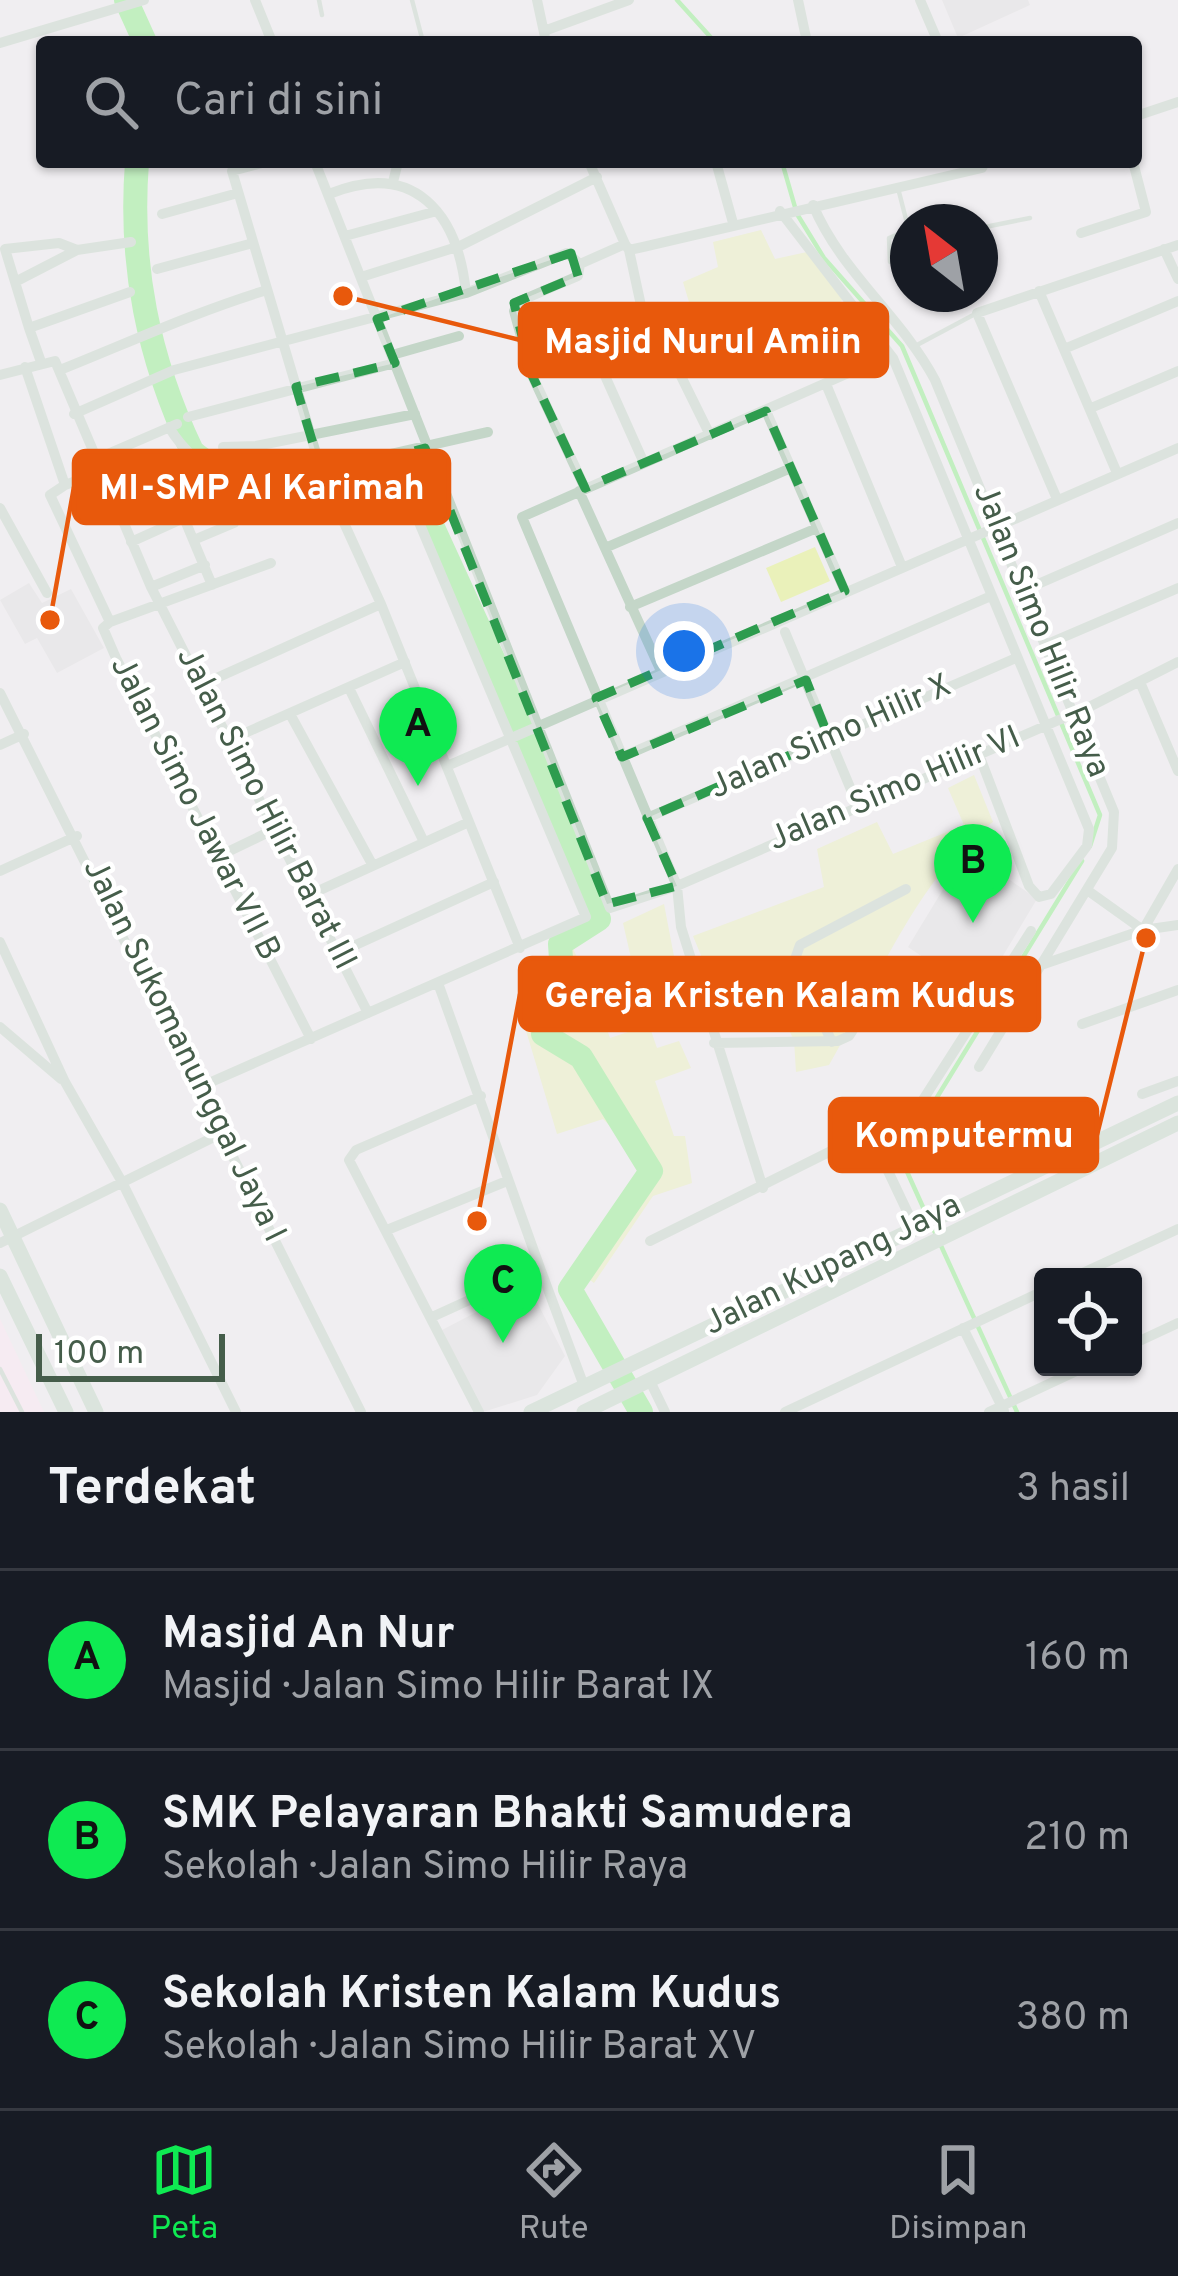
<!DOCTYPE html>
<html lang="id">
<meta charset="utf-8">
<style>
:root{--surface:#171b24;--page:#20242c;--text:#f1f3f6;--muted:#9ea1a6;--line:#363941;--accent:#0fea52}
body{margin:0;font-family:Overpass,sans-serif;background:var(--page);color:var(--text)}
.controls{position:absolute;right:36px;bottom:36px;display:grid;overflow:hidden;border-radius:12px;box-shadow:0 3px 9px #0004}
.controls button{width:108px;height:108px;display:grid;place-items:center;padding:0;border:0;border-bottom:3px solid var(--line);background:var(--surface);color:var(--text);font:60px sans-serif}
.compass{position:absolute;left:890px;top:204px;width:108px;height:108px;border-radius:50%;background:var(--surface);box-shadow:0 3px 9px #0004;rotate:329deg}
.scale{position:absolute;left:36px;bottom:30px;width:189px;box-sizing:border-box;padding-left:12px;border:6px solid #455d4a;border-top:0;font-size:33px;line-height:42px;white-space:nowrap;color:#455d4a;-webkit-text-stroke:9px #fff;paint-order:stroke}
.you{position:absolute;left:684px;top:651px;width:42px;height:42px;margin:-30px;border:9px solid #fff;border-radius:50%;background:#1a73e8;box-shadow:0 0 0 18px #1a73e833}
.badge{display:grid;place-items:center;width:78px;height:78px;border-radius:50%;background:var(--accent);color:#111;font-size:39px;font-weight:700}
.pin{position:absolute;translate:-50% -99px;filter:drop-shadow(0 3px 6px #0008)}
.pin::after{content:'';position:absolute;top:63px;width:42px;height:36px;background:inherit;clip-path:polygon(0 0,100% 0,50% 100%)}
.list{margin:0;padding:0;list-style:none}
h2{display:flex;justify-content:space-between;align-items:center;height:156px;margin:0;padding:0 48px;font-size:51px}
h2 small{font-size:39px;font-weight:400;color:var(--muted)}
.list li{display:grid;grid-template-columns:78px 1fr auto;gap:36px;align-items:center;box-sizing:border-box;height:180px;padding:0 48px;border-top:3px solid var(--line)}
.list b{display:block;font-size:45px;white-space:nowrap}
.list p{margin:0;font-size:39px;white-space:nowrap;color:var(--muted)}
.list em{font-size:39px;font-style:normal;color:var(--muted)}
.icon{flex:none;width:66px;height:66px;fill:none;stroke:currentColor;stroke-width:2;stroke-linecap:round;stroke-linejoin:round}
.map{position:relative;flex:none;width:1178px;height:1412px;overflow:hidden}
.search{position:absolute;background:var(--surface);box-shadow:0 3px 9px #0004;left:36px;right:36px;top:36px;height:132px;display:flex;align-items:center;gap:30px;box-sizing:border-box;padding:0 42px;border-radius:12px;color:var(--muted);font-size:45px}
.sheet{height:696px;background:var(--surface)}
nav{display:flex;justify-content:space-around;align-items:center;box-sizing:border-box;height:168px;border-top:3px solid var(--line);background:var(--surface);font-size:33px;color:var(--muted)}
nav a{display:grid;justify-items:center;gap:6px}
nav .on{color:var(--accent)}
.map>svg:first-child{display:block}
.commercial{fill:#fde6f3}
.education{fill:#e1e0e2}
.green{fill:#eaf1ba}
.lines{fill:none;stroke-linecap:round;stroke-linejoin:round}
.stream{stroke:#8af085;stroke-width:4.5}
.river{stroke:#8af085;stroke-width:24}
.lane{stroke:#c4d6c8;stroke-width:4.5}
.street{stroke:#c4d6c8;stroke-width:10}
.secondary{stroke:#c0d8c6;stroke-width:15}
.marked{fill:none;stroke:#2d9c4e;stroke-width:9;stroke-dasharray:24 15;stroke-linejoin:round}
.labels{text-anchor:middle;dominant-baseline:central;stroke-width:9;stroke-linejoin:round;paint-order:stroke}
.street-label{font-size:33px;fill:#455d4a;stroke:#fff}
.leader{fill:none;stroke:#e8590c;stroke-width:4.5}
.callout-dot{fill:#e8590c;stroke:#fff;stroke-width:4.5}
.callout{fill:#e8590c;stroke:#e8590c;stroke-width:4.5}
.callout-label{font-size:36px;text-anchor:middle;font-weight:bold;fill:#fff}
</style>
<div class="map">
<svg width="1178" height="1412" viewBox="0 0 1178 1412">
<rect width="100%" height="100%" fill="#f0eef1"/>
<path class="commercial" d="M 0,1319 L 44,1412 L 0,1412 Z"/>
<path class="education" d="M 942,0 L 1028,0 L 1030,5 L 958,38 Z
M 29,583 L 42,603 L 71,589 L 104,648 L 57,673 L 37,638 L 25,644 L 0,600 Z
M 967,850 L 1037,899 L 977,999 L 940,976 L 942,970 L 908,947 Z
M 528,1285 L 565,1356 L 537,1395 L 483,1412 L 442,1330 Z"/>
<path class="green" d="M 761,230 L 775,259 L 807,252 L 845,298 L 833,307 L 836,346 L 794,349 L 745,361 L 698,332 L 683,282 L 718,267 L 713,242 Z
M 815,547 L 830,581 L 781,602 L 766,568 Z
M 974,775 L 993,822 C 922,869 872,991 829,1065 L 796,1072 L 794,1040 L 755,963 L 710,977 L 693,936 L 824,887 L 817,849 L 877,822 L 893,854 L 964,825 L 948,788 Z
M 664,904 L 677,972 L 601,1012 L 610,1038 L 649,1025 L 657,1048 L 679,1041 L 691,1068 L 655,1081 L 674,1136 L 685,1136 L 692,1183 L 653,1196 L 594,1283 L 572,1266 L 639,1176 L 632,1148 L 603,1119 L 557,1134 L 518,1004 L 556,984 L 549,960 L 573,949 L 587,977 L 631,958 L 623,923 Z"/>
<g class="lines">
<path class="stream" d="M 677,0 L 715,42
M 782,162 L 797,214 L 824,258 L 902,346 L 1100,815 L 1090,846
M 927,1216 L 904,1165 L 920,1125 L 1082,861
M 932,1226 L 1017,1412"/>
<path class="river" d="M 126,0 L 145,42
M 137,162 C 129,265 148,358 192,451 C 237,492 365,505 425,510 L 502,678 L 599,919 L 560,944 L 564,1004 L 543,1034 L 581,1057 L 651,1171 L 570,1289 L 641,1412"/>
<path class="lane" d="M 319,0 L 322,15
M 412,0 L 423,42
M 899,192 L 908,227
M 980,228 L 1030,218
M 890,262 L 889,238 L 908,230
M 917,345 L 977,313
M 0,1369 L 22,1412"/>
<path class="street" d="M 255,0 L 272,42
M 537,0 L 546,42
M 798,0 L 807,42
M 920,0 L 938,42
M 544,31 L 629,0
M 0,43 L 144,0
M 1136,116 L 1178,102
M 266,162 L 232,171 L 323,477 L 381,604 L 520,948
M 315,162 L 610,908 L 677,886 L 1091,706 L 1178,662
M 589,162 L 625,244
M 716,162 L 733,223
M 393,182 L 398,162
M 329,194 C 415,159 458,214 466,293
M 813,205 C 841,272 901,316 935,380 L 1114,812 L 1112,848 L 979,1067
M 780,211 L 893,358 L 1089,829 L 1087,846 L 1051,894 L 1039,897 L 1029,886 L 978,752
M 162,214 L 238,193
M 1081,233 L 1146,212 L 1133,162
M 345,236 L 437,211
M 625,244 L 629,250 L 643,247 L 982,168 L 985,162
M 1164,249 L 1178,279
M 629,250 L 642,310
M 580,264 L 578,276 L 520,301 L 514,311 L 531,373 L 585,488
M 157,269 L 253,243
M 361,277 L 460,246 L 597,177
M 15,282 L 77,250
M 1039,291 L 1117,473
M 576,311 L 644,463
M 29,328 L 5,249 L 59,243 L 77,250 L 131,242
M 1064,349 L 1178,301
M 392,355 L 459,336
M 41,362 L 29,328 L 130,292
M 676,366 L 710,435
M 25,367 L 65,485 L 50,495 L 110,622
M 60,370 C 130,342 195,312 267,290
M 0,375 L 55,361 L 151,587 L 368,1013
M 826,384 L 902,567
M 1091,408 L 1178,371
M 766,411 L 845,591
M 74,414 L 174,370 L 466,293 L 567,253 L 580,264 L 625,244
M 188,417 L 395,363
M 169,427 C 204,487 274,496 338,512
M 223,447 L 256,446 L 415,414
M 96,459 L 177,424
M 323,477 L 378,457 L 488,432
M 65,485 L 101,472
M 579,491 L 660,669
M 1057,499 L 977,313 L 1178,245
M 114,502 L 175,473
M 0,508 L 47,593
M 196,539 L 234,523
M 131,542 L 184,518 L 212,585
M 605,548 L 791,468
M 151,587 L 205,565
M 1022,591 L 1178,523
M 630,607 L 817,528
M 110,622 L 103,628 L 116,658 L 311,1039
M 110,622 L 271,563
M 785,632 L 857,804
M 1045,645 L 1178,588
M 1140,682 L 1178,771
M 201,685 L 381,604
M 349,688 L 424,842
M 0,693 L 361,1412
M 290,714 L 372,864
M 227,741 L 405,662
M 0,745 L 24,734
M 622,757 L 991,596
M 447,766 L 1178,448
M 647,818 L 1016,658
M 217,857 L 273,830
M 1178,869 L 1143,930 L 1178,925
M 0,871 L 77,836
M 1087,890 L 1143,930
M 307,896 L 469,822
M 0,942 L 65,1082 L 122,1182 L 236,1412
M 338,953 L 494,882
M 1044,964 L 1143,930
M 1082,1024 L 1178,990
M 0,1027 L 61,1079
M 832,1042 L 794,962 L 800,945 L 906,889
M 714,1043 L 838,1041 L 849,1036 L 883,984
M 202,1086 L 586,917 L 418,520
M 1142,1094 L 1178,1081
M 763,1188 L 681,927 L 677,886 L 522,517 L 853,371
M 915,1228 L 888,1171 L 887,1156 L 1031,931
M 387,1230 L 507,1181
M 650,1241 L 829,1152 L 853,1148 L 887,1156
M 0,1243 L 222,1133
M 540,1268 L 584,1386
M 1074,1277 L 1178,1229
M 432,1317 L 540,1268 L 438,983
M 963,1328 L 1004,1411
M 1133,1344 L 1178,1323
M 649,1379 L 665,1412
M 479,1412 L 349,1160 L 356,1150 L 481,1096
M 785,1412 L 1043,1291
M 989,1412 L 1085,1367"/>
<path class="secondary" d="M 0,1210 L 96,1412
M 0,1276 L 66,1412
M 531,1412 L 1178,1103
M 584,1412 L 1178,1123"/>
</g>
<path d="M0 0H1178V1412H0ZM 571,253 L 578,276 L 514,303 L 531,373 L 585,488 L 766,411 L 845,591 L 596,698 L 622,757 L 806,680 L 829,738 L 647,818 L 677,886 L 607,904 L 425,448 L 323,477 L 296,387 L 395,363 L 377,319 Z" fill="#f0eef1" fill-opacity=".55" fill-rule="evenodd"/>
<path class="marked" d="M 571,253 L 578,276 L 514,303 L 531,373 L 585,488 L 766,411 L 845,591 L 596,698 L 622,757 L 806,680 L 829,738 L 647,818 L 677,886 L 607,904 L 425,448 L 323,477 L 296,387 L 395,363 L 377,319 Z"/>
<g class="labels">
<g class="street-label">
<text transform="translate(1040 631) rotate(68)">Jalan Simo Hilir Raya</text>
<text transform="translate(831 738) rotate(-24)">Jalan Simo Hilir X</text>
<text transform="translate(895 790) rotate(-23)">Jalan Simo Hilir VI</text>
<text transform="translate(194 809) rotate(63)">Jalan Simo Jawar VII B</text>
<text transform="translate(265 809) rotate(63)">Jalan Simo Hilir Barat III</text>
<text transform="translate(183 1051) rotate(64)">Jalan Sukomanunggal Jaya I</text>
<text transform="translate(833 1266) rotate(-26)">Jalan Kupang Jaya</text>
</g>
</g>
<path class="leader" d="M343 296L520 340M50 620L74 487M477 1221L520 994M1146 938L1097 1135"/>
<g class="callout-dot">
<circle cx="343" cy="296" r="12"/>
<circle cx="50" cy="620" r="12"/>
<circle cx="477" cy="1221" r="12"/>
<circle cx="1146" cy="938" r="12"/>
</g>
<g class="callout">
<rect x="520" y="304" width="367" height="72" rx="12"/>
<rect x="74" y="451" width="375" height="72" rx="12"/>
<rect x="520" y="958" width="519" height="72" rx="12"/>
<rect x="830" y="1099" width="267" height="72" rx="12"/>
</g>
<g class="callout-label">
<text x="703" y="353">Masjid Nurul Amiin</text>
<text x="262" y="499">MI-SMP Al Karimah</text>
<text x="780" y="1007">Gereja Kristen Kalam Kudus</text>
<text x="964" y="1147">Komputermu</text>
</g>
</svg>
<div class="controls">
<button><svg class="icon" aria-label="locate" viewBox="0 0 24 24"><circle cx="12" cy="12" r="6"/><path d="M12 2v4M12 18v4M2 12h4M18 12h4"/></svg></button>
</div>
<svg class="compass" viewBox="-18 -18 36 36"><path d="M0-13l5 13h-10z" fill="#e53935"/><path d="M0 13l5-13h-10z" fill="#9ea1a6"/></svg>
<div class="scale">100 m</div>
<div class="you"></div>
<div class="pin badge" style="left:418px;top:786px">A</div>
<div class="pin badge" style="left:973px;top:923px">B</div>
<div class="pin badge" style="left:503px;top:1343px">C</div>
<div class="search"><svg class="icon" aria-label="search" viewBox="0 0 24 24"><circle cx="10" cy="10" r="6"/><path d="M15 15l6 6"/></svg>Cari di sini</div>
</div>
<section class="sheet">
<h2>Terdekat<small>3 hasil</small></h2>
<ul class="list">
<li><span class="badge">A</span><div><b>Masjid An Nur</b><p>Masjid · Jalan Simo Hilir Barat IX</p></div><em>160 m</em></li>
<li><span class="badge">B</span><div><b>SMK Pelayaran Bhakti Samudera</b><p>Sekolah · Jalan Simo Hilir Raya</p></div><em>210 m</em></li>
<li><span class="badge">C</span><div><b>Sekolah Kristen Kalam Kudus</b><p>Sekolah · Jalan Simo Hilir Barat XV</p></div><em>380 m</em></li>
</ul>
</section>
<nav>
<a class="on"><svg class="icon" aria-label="map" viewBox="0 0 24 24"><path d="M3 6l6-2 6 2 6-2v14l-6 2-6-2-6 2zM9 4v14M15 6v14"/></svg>Peta</a>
<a><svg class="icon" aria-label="directions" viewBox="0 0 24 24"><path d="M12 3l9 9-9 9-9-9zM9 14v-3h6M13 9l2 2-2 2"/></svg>Rute</a>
<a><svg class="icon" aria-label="saved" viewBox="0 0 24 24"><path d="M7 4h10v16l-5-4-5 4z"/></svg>Disimpan</a>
</nav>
